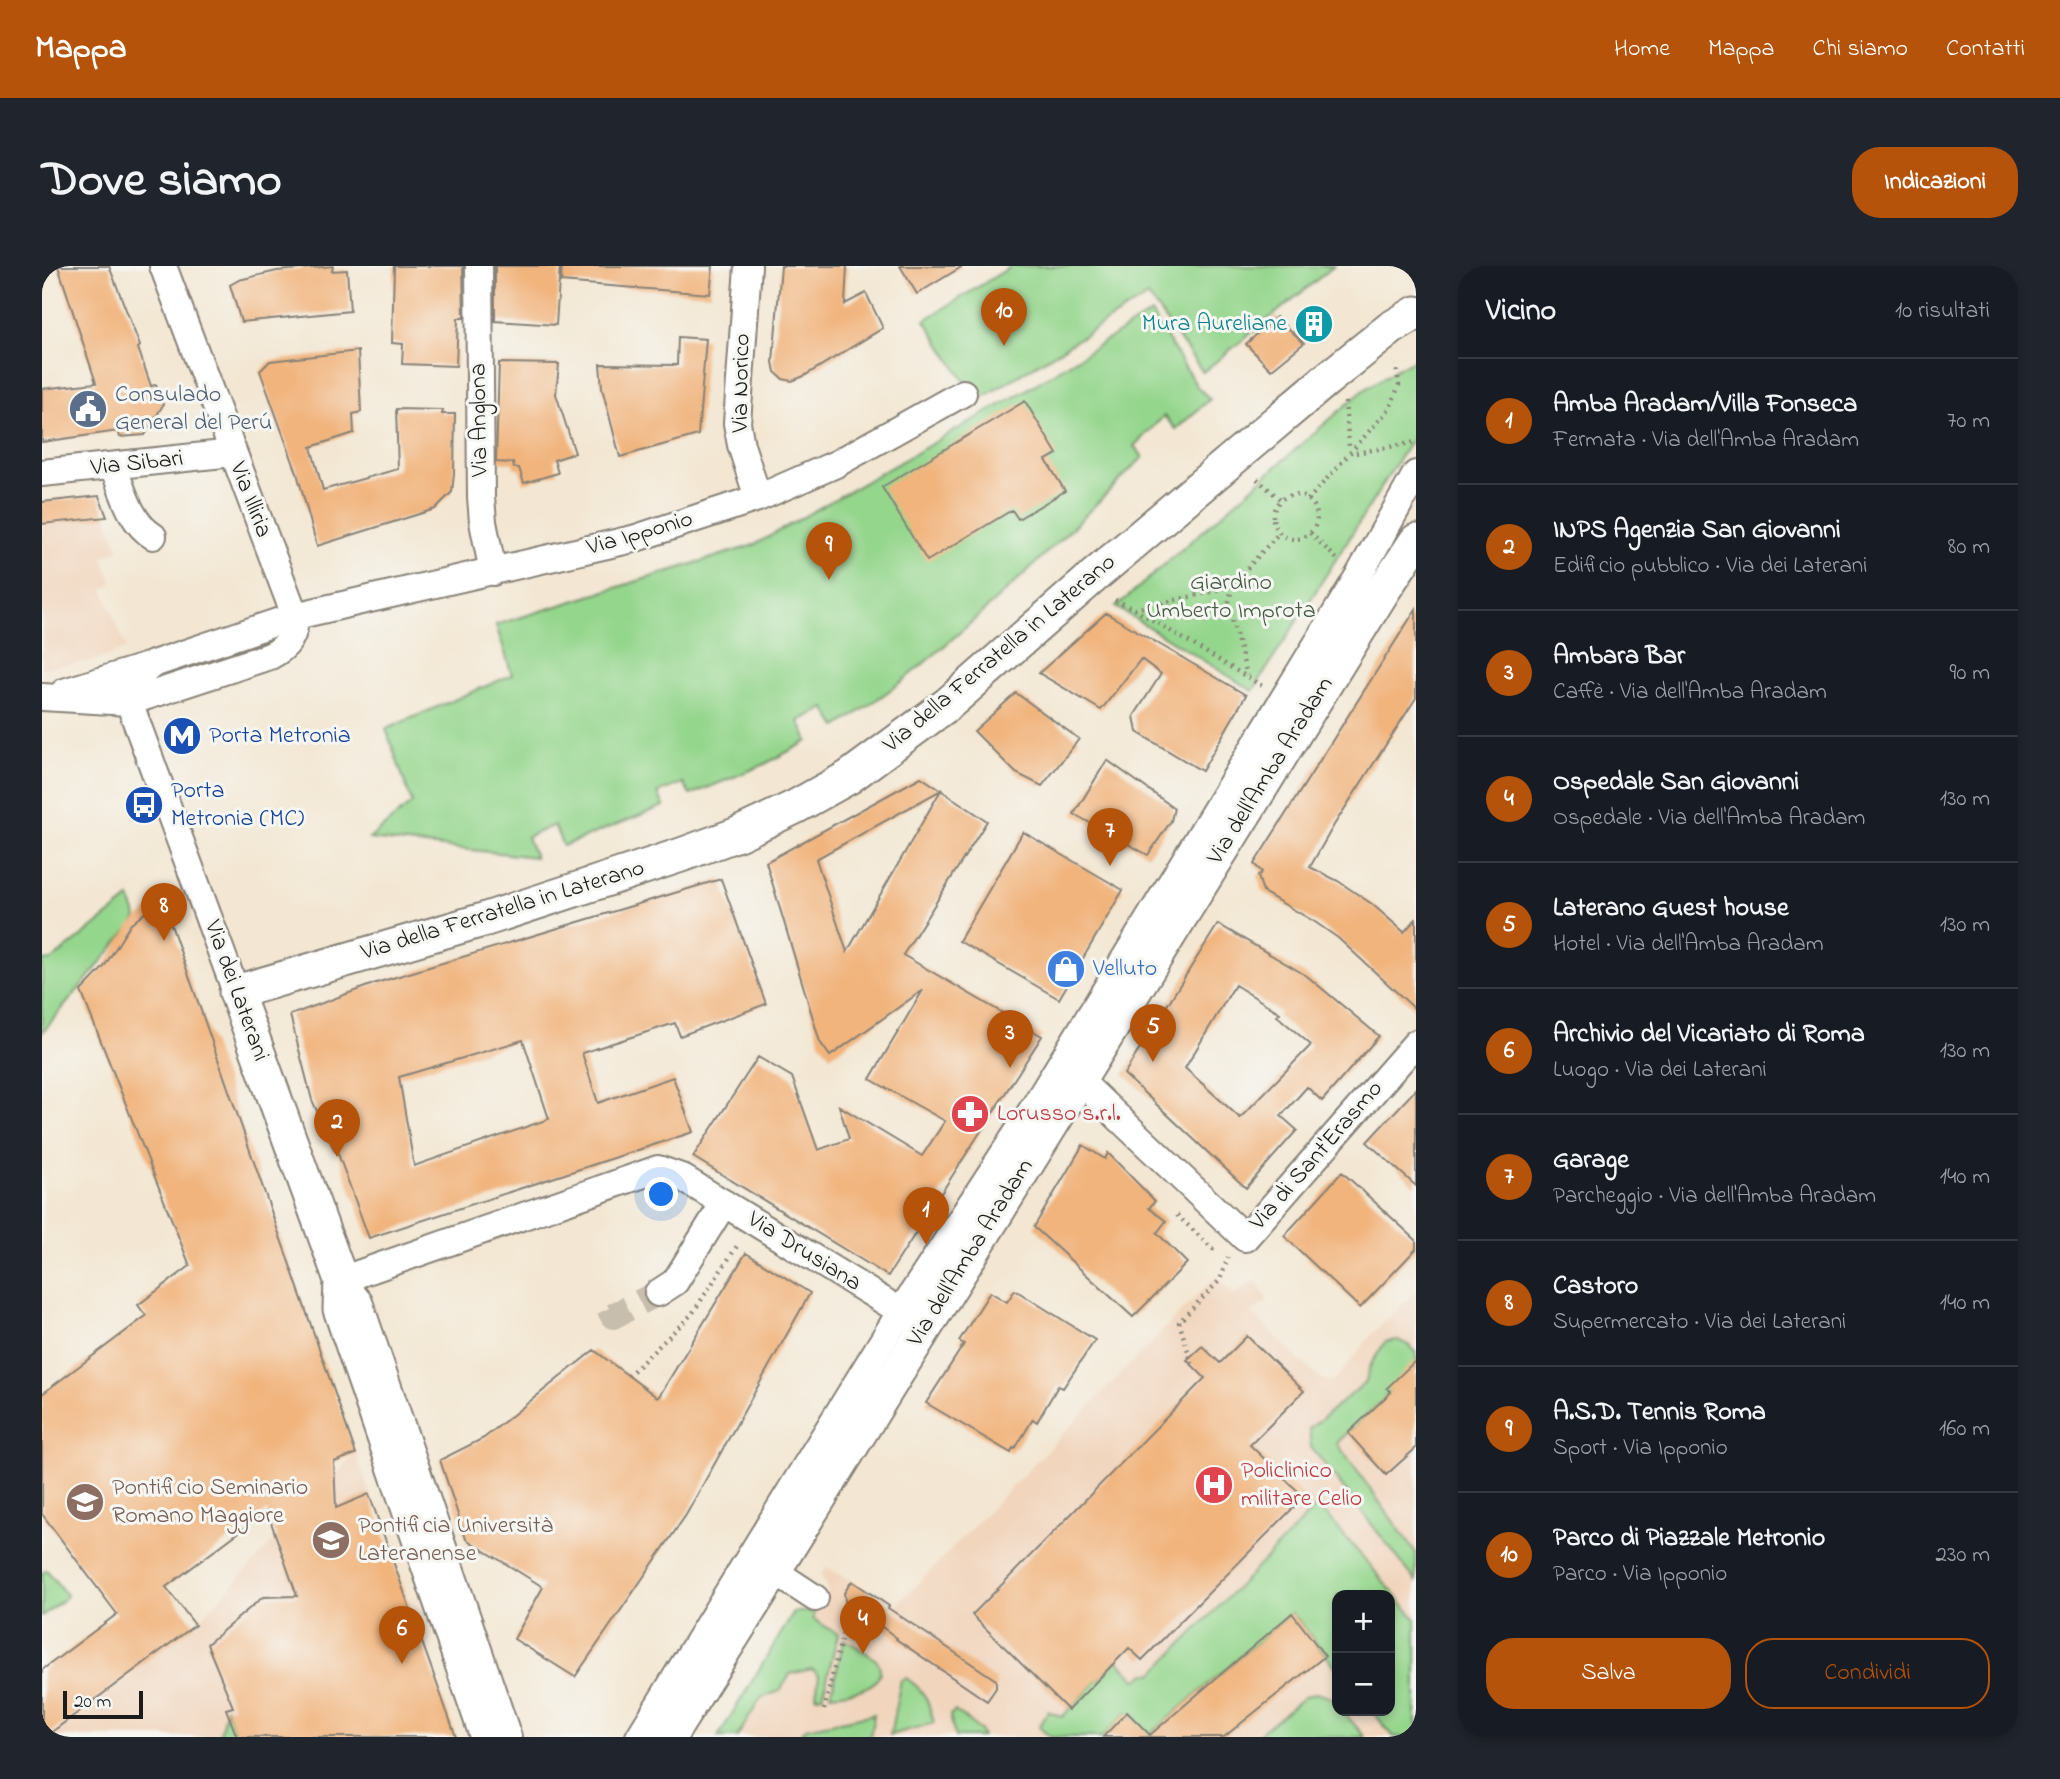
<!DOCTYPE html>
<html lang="it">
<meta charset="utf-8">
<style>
:root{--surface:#171b24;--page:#20242c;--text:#f1f3f6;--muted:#9ea1a6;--line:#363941;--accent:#b45309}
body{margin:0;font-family:"Indie Flower",sans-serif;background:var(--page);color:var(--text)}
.controls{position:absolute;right:21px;bottom:21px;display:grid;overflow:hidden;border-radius:14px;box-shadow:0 4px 10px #0003}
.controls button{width:63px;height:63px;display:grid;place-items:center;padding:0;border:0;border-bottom:2px solid var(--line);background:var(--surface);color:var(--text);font:35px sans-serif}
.scale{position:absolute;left:21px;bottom:18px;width:80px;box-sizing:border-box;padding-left:7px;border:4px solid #1c1c1c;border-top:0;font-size:19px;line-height:24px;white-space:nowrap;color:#1c1c1c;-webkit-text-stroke:5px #f6f6f2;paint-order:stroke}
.you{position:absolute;left:620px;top:929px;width:24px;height:24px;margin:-18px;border:5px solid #fff;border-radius:50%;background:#1a73e8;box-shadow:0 0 0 10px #1a73e833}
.badge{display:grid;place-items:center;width:46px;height:46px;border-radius:50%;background:var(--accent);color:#fff;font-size:23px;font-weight:700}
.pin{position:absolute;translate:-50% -58px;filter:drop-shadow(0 2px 4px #0008)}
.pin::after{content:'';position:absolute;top:37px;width:24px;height:21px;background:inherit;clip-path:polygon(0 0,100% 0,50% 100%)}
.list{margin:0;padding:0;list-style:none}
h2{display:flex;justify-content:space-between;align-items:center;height:91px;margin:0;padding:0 28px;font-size:30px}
h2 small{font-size:23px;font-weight:400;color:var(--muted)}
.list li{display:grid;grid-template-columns:46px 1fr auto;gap:21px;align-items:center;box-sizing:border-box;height:126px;padding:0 28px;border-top:2px solid var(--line)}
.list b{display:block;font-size:26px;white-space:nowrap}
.list p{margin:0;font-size:23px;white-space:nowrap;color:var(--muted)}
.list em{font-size:23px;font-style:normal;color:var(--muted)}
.actions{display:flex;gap:14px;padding:21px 28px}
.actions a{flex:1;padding:16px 0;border:2px solid var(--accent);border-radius:28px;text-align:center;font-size:24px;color:var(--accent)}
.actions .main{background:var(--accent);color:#fff}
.map{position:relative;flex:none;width:1374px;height:1471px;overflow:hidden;border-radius:28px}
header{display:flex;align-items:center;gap:42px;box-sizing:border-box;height:98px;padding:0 35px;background:var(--accent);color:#fff}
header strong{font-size:33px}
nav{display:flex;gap:38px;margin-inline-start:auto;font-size:24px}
.intro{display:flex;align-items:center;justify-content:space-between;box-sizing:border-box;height:168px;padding:0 42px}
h1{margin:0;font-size:49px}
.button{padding:18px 32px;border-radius:28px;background:var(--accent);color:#fff;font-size:24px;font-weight:700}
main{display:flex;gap:42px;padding:0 42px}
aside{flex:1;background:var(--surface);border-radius:28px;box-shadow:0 4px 10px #0003}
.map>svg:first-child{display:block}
.built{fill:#f1d5bd;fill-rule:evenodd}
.green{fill:#95d68d;stroke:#587954;stroke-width:2}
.building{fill:#f1b47d;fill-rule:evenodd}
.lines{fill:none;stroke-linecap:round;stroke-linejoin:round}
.minor-tunnel{stroke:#c8beae;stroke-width:26;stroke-dasharray:26 13;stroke-linecap:butt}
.minor-casing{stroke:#888278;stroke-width:30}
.major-casing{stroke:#888278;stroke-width:37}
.path{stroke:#888278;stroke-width:4.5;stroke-dasharray:2 5;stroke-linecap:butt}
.minor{stroke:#fff;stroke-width:26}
.major{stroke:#fff;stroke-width:33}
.labels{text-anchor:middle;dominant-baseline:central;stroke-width:6;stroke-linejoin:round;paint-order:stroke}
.culture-label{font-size:24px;fill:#0d838f;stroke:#f6f6f2;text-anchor:end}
.street-label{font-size:24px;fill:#1c1c1c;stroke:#f6f6f2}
.service-label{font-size:24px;fill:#4e5e75;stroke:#f6f6f2;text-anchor:start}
.park-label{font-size:24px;fill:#465d44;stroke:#f6f6f2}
.transit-label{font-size:24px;fill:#164399;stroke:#f6f6f2;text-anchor:start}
.shop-label{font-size:24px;fill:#366cbe;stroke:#f6f6f2;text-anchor:start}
.health-label{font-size:24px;fill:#be3a42;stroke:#f6f6f2;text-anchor:start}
.education-label{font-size:24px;fill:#785e54;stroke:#f6f6f2;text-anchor:start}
</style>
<header>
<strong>Mappa</strong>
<nav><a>Home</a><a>Mappa</a><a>Chi siamo</a><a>Contatti</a></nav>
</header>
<div class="intro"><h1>Dove siamo</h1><a class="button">Indicazioni</a></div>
<main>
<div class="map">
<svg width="1374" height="1471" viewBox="0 0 1374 1471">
<rect width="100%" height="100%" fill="#f6f6f2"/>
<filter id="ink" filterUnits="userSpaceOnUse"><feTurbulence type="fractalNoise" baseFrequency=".0143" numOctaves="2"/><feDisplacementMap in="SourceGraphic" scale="14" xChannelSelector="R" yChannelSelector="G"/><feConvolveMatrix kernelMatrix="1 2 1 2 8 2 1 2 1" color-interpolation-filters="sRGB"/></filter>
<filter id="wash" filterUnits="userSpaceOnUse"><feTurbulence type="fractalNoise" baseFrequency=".00686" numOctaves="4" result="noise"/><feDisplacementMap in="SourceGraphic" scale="28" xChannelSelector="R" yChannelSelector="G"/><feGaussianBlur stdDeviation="1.57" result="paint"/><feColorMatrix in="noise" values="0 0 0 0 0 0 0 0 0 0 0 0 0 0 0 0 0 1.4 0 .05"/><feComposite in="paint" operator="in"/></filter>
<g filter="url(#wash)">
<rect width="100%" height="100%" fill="#f3e7d3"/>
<path class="built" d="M 57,230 L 77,284 L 60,291 L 71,318 L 61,323 L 84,382 L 57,394 L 0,402 L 0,236 Z
M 1174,1010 L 1193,1029 L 1205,1019 L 1214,1015 L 1226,1034 L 1209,1047 L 1275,1111 L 1283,1114 L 1290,1115 L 1297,1109 L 1331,1067 L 1374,1025 L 1374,1471 L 676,1471 L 752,1346 L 770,1346 L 786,1325 L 779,1309 L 784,1301 L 810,1315 L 852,1342 ZM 1295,1329 L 1348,1329 L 1348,1445 L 1295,1445 Z
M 314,1188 L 414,1471 L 6,1471 L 153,1359 Z"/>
<path class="green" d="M 970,0 L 1292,0 L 1161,106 L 1106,30 L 935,135 L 883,54 Z
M 1109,47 L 1156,122 L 1168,133 L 1134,163 L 1122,150 L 1092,180 L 1101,191 C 1026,267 949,343 865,411 C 843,429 819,445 795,461 L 783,442 L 757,455 L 766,475 L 721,499 L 648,529 L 641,517 L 616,527 L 622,540 L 521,580 L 512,559 L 485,571 L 493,591 L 327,573 L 370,537 L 344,463 L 470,409 L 454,359 L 712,279 L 979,127 Z
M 1374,93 L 1374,166 L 1211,425 L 1074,341 L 1319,126 L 1356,102 Z
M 88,632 L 95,653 L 0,767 L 0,695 L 10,694 Z
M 1355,1074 L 1367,1079 L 1374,1086 L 1374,1103 L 1295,1177 L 1374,1287 L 1374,1315 L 1269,1181 L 1267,1163 L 1324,1116 L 1328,1100 L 1343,1076 Z
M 1276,1239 L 1374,1353 L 1374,1469 L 1370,1471 L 1352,1471 L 1330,1445 L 1348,1445 L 1348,1329 L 1295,1329 L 1295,1403 L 1250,1347 L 1106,1470 L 1085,1446 L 1061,1471 L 1008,1471 L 997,1461 L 1006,1445 L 1020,1451 L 1075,1394 L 1095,1414 L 1104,1407 L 1111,1408 Z
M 5,1304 L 25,1330 L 0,1350 L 0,1307 Z
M 752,1346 L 770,1346 L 773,1348 L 771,1353 L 796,1368 L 781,1429 L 774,1430 L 777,1409 L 770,1403 L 748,1408 L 738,1425 L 719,1432 L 695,1471 L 676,1471 Z
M 802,1373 C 811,1379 829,1388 836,1396 C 838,1399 838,1403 838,1406 C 834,1426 804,1426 789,1428 Z
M 864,1412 C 884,1425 886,1435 892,1457 L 848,1469 L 859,1414 Z
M 1273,1427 C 1285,1430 1295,1431 1295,1445 L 1301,1445 L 1323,1471 L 1213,1471 L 1262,1431 Z
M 184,1443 L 195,1471 L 177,1471 Z
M 913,1445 L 938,1464 L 940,1471 L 913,1471 L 908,1449 Z
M 832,1448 L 828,1471 L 771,1471 L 759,1467 L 764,1462 Z"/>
<g id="blocks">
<path class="building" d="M 16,0 L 67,0 L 98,80 L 96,82 L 109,120 L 114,119 L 121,139 L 103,169 L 78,171 L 76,165 L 0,176 L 0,123 L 54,117 Z
M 291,0 L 290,5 L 305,4 L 308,45 L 199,56 L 188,19 L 197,14 L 235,5 Z
M 352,0 L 421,0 L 422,52 L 416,52 L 414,100 L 360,98 L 361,78 L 350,77 Z
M 453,0 L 518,0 L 514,59 L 453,55 Z
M 520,0 L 671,0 L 668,28 L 519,16 Z
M 739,0 L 805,0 L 803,38 L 824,27 L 841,62 L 762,110 L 750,115 L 741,113 L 733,106 L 731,96 Z
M 858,0 L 921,0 L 875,28 Z
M 1234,51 L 1262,77 L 1229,104 L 1204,78 Z
M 636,71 L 664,73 L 656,169 L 578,191 L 560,122 L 558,98 L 635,99 Z
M 316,85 L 319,146 L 311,148 L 312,167 L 269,181 L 281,224 L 356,203 L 354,143 L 401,144 L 400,148 L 413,148 L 412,208 L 410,226 L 393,243 L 275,280 L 255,207 L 218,105 L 228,95 Z
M 457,97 L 517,98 L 514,128 L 533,187 L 512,194 L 516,207 L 482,217 L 477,202 L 472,202 L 471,197 L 454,196 Z
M 983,135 L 1015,188 L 1004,194 L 1023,225 L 976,253 L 970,244 L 885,295 L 840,221 Z
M 57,230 L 65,251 L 0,258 L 0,236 Z
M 1374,343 L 1374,432 L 1292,559 L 1268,601 L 1296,615 L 1330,638 L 1362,666 L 1374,653 L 1374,744 L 1296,672 L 1273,656 L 1221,626 L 1216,610 L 1220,606 L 1212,598 Z
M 1064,347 L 1204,429 L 1160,505 L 1095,466 L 1092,450 L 1119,408 L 1099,393 L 1059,444 L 997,407 Z
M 974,427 L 1037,473 L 1000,520 L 974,507 L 932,465 Z
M 1065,494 L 1132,542 L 1129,555 L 1106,589 L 1032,548 Z
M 879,511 L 945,555 L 861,689 L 1000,770 L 846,1010 L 651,891 L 716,791 L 750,811 L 776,884 L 807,873 L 797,840 L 880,890 L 903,855 L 828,813 L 881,724 L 788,790 L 778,776 L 724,596 ZM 899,524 L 805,686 L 774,593 Z
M 981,566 L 1081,624 L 1017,733 L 917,675 Z
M 679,613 L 724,738 L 638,770 L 633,757 L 540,787 L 556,837 L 631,811 L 651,866 L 327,972 L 295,885 L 293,885 L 270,834 L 248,749 L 334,717 ZM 481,774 L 507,853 L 372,900 L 357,811 Z
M 120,633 L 314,1188 L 292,1196 L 294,1242 L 327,1228 L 414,1471 L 195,1471 L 184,1443 L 191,1441 L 165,1378 L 221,1331 L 255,1330 L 225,1245 L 124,1321 L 153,1359 L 3,1471 L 0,1471 L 0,1404 L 75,1348 L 0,1248 L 0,1128 L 104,1050 L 96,1039 L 148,1000 L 39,725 L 62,701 L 88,659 Z
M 1176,658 L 1265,710 L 1337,770 L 1280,835 L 1265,821 L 1239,850 L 1255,864 L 1204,922 L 1082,808 ZM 1193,719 L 1238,747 L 1235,750 L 1269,779 L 1198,852 L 1143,802 Z
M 1374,823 L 1374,920 L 1325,876 Z
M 1041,879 L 1063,893 L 1066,887 L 1113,935 L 1107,942 L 1124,955 L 1115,967 L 1145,997 L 1091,1051 L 992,961 Z
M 1300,906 L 1374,974 L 1374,983 L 1318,1042 L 1242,970 Z
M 704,987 L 768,1027 L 644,1249 L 533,1411 L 472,1373 L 501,1321 L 424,1273 L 398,1194 L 442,1172 L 552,1084 L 616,1132 Z
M 973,1024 L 1053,1074 L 1021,1122 L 1016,1120 L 995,1156 L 991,1153 L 973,1183 L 971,1182 L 969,1187 L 884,1137 L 922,1078 L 917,1075 L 948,1026 L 965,1036 Z
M 1205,1070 L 1262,1125 L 1208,1179 L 1262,1231 L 1100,1394 L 1087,1382 L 1026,1444 L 930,1349 L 1163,1112 L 1145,1094 L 1160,1080 L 1178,1097 Z
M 1374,1094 L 1374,1182 L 1344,1209 L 1306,1167 L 1349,1126 L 1345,1122 Z
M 810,1315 L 847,1340 L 846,1342 L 954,1414 L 954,1422 L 945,1435 L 854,1373 L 855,1372 L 821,1347 L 819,1351 L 804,1340 L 802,1327 Z
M 1250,1347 L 1283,1390 L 1182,1471 L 1061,1471 L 1085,1446 L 1108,1469 Z"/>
</g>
</g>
<g filter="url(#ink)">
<use href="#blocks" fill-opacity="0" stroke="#888278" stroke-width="2"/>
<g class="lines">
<path class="minor-tunnel" d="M 567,1042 L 571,1050 L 616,1027"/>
<g class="minor-casing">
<path id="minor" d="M 437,0 L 439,231 L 441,256 L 451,306
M 706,0 L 695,157 L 699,179 L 716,232
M 71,200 C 81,225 88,256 111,270
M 0,207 L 191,187
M 22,426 L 106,400
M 0,431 L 87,436 L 228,390 C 246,381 253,370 253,350 L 121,0
M 194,726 L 87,436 C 89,418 96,409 111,398 L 253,350 L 591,273 L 716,232 L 794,198 L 921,127
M 1037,814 L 1203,972 L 1374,777
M 616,1027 L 633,1016 L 682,937
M 732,1305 L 773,1332
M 466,1471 L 317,1036 L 299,1014 L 616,903 L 639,911 L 873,1054
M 597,1471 L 859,1045 L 992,841 L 1317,309 L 1374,208"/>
</g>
<g class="major-casing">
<path id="major" d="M 445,1471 L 298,1043 L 299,1014 L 194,726 L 441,654 L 639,589 L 696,568 L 753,541 L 807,511 L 906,438 L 1052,310 L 1284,114 L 1349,62 L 1374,47
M 627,1471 L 732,1305 L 1341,325 L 1374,275"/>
</g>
<path class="path" d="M 1303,136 L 1307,180
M 1314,187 L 1374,176
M 1215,213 L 1239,234
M1231 251a22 22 0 1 1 44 0a22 22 0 1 1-44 0Z
M 1266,234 L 1348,142 L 1357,119 L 1354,99
M 1268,267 L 1297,295
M 1191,318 L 1237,267
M 1073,334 L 1092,343 L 1220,420
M 1092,343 L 1170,326 L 1191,318 L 1186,339 L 1205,409
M 1135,949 L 1171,983 L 1176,981
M 1150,1098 L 1137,1056 L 1178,1014 L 1186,991
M 586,1110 L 650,1048 L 697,977
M 782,1444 L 804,1353"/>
<use href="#minor" class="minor"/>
<use href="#major" class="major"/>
</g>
</g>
<defs>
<g id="building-disc" transform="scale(2.0125)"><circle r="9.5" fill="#0f9aa8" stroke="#f6f6f2"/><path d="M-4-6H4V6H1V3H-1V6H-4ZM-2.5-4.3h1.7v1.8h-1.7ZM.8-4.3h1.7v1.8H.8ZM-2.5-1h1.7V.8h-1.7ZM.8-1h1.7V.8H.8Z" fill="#fff"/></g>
<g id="civic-disc" transform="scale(2.0125)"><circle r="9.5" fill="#5c6f8a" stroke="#f6f6f2"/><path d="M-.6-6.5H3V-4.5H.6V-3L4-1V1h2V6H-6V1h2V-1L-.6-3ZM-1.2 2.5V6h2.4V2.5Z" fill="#fff"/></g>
<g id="metro-disc" transform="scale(2.0125)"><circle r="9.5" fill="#1a4fb4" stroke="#f6f6f2"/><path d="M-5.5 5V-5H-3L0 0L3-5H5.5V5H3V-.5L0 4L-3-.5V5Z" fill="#fff"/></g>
<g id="bus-disc" transform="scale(2.0125)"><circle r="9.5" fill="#1a4fb4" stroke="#f6f6f2"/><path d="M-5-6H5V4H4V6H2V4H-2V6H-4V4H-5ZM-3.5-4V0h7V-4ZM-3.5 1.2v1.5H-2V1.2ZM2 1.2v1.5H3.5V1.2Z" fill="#fff"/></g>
<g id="shop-disc" transform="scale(2.0125)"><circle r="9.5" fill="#3f7fe0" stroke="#f6f6f2"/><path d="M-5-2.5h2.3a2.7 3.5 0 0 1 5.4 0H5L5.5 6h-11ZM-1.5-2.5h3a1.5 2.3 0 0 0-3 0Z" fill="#fff"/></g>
<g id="pharmacy-disc" transform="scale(2.0125)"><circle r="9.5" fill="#e0444e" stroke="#f6f6f2"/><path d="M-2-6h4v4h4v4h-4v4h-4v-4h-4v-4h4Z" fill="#fff"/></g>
<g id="hospital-disc" transform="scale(2.0125)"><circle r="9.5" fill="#e0444e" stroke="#f6f6f2"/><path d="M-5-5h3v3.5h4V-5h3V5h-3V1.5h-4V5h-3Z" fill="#fff"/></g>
<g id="university-disc" transform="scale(2.0125)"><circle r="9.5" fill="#8d6e63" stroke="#f6f6f2"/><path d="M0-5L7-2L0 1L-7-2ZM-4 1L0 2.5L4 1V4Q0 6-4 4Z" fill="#fff"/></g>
</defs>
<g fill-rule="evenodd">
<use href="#building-disc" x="1272" y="58"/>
<use href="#civic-disc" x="46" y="143"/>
<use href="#metro-disc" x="140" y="470"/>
<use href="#bus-disc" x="102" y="539"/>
<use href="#shop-disc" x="1024" y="703"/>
<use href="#pharmacy-disc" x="928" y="848"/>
<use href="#hospital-disc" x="1172" y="1219"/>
<use href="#university-disc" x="43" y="1236"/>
<use href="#university-disc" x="289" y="1274"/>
</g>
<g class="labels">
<g class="culture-label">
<text x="1245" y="58">Mura Aureliane</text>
</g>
<g class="street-label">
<text transform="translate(700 117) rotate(-89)">Via Norico</text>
<text transform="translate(438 154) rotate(-91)">Via Anglona</text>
<text transform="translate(95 198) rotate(-6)">Via Sibari</text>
<text transform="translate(208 234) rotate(69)">Via Illiria</text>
<text transform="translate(598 268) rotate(-16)">Via Ipponio</text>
<text transform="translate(958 388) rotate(-40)">Via della Ferratella in Laterano</text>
<text transform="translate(1229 505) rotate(-58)">Via dell'Amba Aradam</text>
<text transform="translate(461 645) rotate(-17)">Via della Ferratella in Laterano</text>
<text transform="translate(194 725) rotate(70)">Via dei Laterani</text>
<text transform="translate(1275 890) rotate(-49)">Via di Sant'Erasmo</text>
<text transform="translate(762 986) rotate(32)">Via Drusiana</text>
<text transform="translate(929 987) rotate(-58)">Via dell'Amba Aradam</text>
</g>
<g class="service-label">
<text x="73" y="129">Consulado<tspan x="73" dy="28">General del Perú</tspan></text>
</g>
<g class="park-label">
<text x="1189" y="317">Giardino<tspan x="1189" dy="28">Umberto Improta</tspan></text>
</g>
<g class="transit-label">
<text x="167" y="470">Porta Metronia</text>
<text x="129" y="525">Porta<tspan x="129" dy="28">Metronia (MC)</tspan></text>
</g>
<g class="shop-label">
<text x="1051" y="703">Velluto</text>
</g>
<g class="health-label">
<text x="955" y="848">Lorusso s.r.l.</text>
<text x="1199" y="1205">Policlinico<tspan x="1199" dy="28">militare Celio</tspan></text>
</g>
<g class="education-label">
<text x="70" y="1222">Pontificio Seminario<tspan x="70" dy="28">Romano Maggiore</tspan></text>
<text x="316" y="1260">Pontificia Università<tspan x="316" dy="28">Lateranense</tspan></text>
</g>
</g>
</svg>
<div class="controls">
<button>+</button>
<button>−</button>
</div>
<div class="scale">20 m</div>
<div class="you"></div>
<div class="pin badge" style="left:884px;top:979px">1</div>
<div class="pin badge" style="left:295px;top:891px">2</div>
<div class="pin badge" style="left:968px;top:802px">3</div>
<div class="pin badge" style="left:821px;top:1388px">4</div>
<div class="pin badge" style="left:1111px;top:796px">5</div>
<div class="pin badge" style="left:360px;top:1398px">6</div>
<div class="pin badge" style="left:1068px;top:600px">7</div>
<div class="pin badge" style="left:122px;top:675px">8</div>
<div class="pin badge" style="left:787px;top:314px">9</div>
<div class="pin badge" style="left:962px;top:80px">10</div>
</div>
<aside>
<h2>Vicino<small>10 risultati</small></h2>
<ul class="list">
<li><span class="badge">1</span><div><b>Amba Aradam/Villa Fonseca</b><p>Fermata · Via dell'Amba Aradam</p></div><em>70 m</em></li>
<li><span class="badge">2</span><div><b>INPS Agenzia San Giovanni</b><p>Edificio pubblico · Via dei Laterani</p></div><em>80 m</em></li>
<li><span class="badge">3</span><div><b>Ambara Bar</b><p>Caffè · Via dell'Amba Aradam</p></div><em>90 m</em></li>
<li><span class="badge">4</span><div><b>Ospedale San Giovanni</b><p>Ospedale · Via dell'Amba Aradam</p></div><em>130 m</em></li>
<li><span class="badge">5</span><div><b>Laterano Guest house</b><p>Hotel · Via dell'Amba Aradam</p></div><em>130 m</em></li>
<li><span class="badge">6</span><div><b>Archivio del Vicariato di Roma</b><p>Luogo · Via dei Laterani</p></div><em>130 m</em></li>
<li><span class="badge">7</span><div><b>Garage</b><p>Parcheggio · Via dell'Amba Aradam</p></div><em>140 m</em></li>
<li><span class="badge">8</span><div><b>Castoro</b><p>Supermercato · Via dei Laterani</p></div><em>140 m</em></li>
<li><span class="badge">9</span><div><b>A.S.D. Tennis Roma</b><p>Sport · Via Ipponio</p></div><em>160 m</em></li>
<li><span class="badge">10</span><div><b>Parco di Piazzale Metronio</b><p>Parco · Via Ipponio</p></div><em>230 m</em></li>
</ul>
<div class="actions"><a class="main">Salva</a><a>Condividi</a></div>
</aside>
</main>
